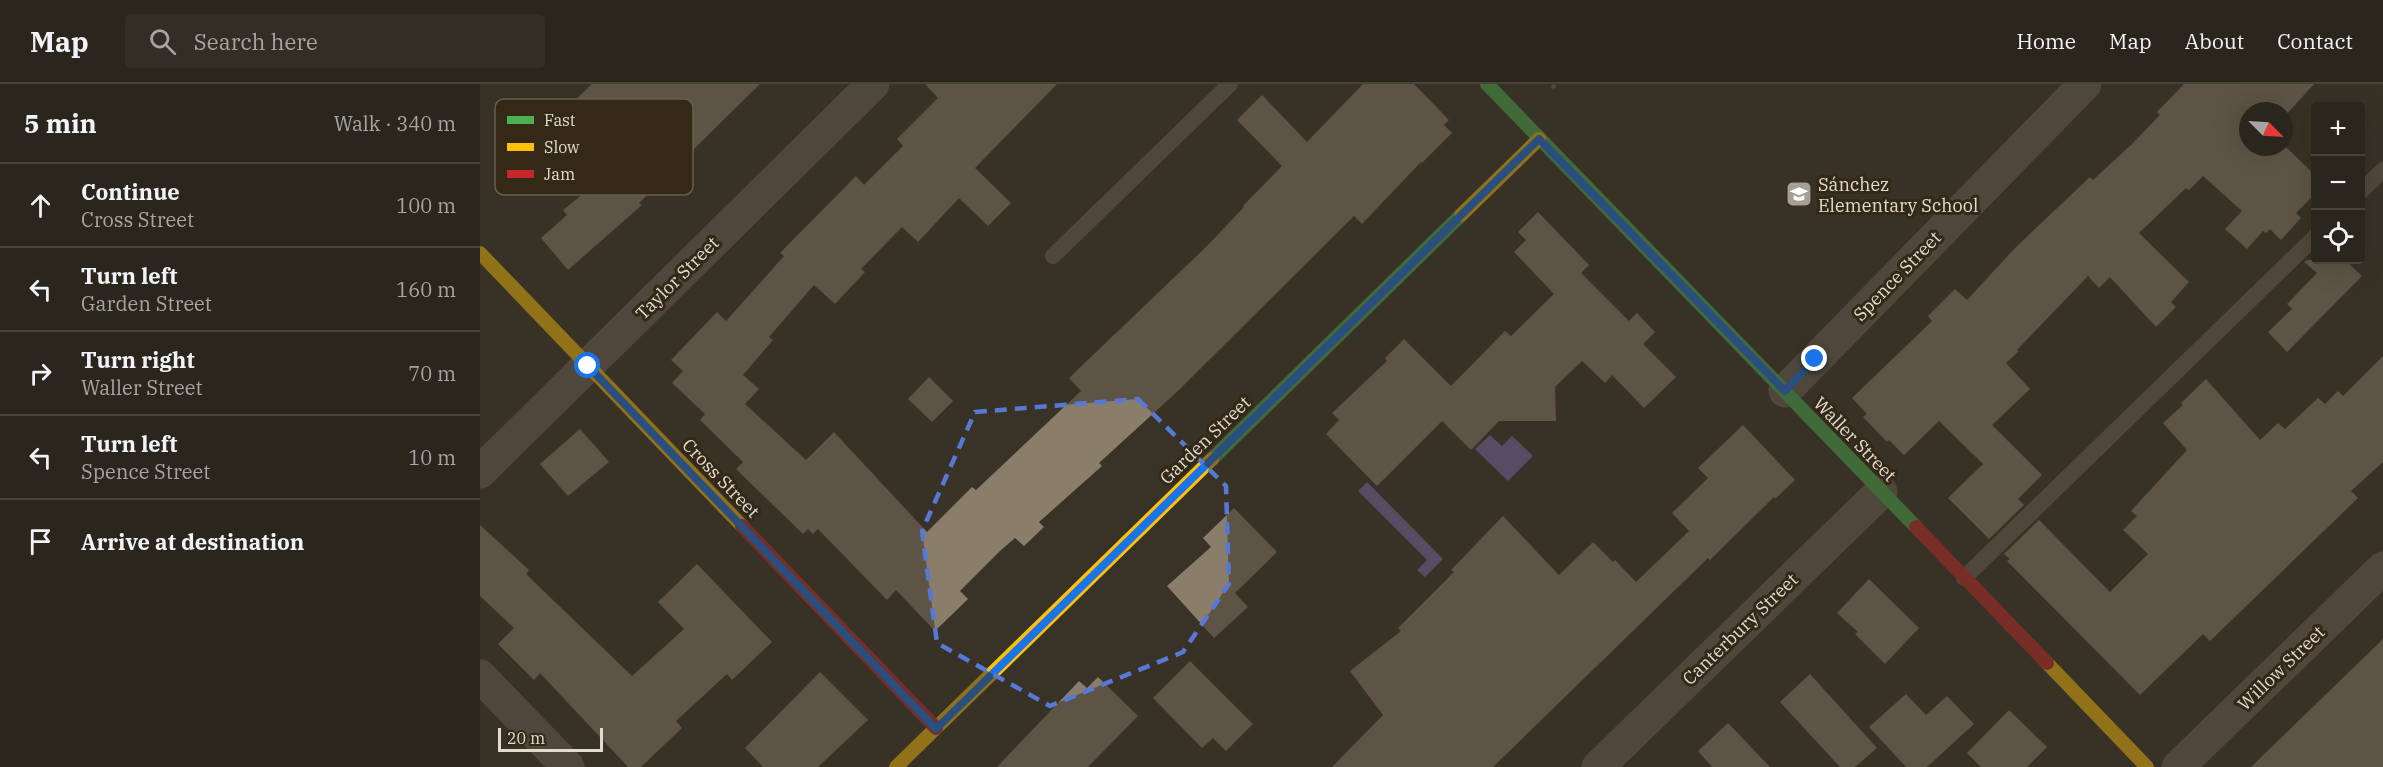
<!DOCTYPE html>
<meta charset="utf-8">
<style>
:root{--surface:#2a261d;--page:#322e26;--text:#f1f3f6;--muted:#a5a5a4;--line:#46433b}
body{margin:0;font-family:"IBM Plex Serif",serif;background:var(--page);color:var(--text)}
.controls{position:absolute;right:18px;top:18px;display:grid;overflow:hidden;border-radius:6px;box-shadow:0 6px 24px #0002}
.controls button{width:54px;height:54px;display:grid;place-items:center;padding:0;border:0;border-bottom:2px solid var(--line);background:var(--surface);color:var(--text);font:30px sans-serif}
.compass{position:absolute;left:1759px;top:18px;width:54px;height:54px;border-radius:50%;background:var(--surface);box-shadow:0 6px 24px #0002;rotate:114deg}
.scale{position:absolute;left:18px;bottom:15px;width:105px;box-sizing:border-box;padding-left:6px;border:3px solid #e1dacf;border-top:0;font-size:16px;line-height:21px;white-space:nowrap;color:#e1dacf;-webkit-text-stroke:4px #342817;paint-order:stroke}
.stop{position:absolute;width:18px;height:18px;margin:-14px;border:4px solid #1a73e8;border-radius:50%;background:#fff}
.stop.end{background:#1a73e8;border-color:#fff;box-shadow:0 2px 6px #0008}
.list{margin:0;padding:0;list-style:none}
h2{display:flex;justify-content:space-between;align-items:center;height:78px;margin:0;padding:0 24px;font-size:26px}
h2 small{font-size:20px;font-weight:400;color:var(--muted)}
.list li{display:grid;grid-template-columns:39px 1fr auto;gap:18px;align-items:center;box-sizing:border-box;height:84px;padding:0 24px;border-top:2px solid var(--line)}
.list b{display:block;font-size:22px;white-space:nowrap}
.list p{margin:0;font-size:20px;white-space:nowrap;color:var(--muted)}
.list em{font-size:20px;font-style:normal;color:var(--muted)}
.icon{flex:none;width:33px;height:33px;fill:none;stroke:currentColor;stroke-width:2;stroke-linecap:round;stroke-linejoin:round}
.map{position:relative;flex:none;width:1903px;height:683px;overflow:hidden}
header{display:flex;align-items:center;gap:36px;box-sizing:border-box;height:84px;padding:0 30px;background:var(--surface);border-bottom:2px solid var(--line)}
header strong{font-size:28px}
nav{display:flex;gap:33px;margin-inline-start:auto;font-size:21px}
.search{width:420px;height:54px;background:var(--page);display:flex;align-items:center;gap:15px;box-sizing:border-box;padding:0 21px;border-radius:6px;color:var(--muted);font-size:22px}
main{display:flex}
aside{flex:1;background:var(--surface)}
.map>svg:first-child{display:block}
.water{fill:#7d6eae}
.building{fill:#8a7e6b}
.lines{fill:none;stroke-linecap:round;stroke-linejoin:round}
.path{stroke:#6c6458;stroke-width:4;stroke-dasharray:4.5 4.5;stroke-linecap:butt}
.lane{stroke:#6c6354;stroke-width:16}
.street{stroke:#6c6354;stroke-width:33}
.fast{stroke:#4caf50;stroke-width:14}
.slow{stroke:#ffc107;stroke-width:14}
.jam{stroke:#c62828;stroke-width:14}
.route{stroke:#1a73e8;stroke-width:8}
.marked{fill:none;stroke:#5878d5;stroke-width:4.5;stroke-dasharray:12 8;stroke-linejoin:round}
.labels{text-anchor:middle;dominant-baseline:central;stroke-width:6;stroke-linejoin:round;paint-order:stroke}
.poi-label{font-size:18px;fill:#e1dacf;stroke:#342817;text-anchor:start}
.street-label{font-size:18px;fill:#e1dacf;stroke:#342817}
.key{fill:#342817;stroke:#685d4e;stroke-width:1.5}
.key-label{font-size:16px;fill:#e1dacf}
</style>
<header>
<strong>Map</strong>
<div class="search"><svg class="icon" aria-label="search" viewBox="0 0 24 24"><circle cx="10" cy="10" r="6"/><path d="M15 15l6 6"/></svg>Search here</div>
<nav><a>Home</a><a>Map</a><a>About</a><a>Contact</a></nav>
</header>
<main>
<aside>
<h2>5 min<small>Walk · 340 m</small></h2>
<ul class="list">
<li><svg class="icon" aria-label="ahead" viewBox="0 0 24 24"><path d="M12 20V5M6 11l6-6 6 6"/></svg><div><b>Continue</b><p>Cross Street</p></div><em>100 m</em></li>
<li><svg class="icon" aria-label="left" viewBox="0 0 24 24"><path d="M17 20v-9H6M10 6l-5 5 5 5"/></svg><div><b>Turn left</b><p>Garden Street</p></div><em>160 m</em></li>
<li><svg class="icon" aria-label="right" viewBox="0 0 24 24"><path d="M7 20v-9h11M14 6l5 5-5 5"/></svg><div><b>Turn right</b><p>Waller Street</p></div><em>70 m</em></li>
<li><svg class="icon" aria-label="left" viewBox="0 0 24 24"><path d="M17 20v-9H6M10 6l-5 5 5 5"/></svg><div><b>Turn left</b><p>Spence Street</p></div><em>10 m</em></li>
<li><svg class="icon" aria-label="arrive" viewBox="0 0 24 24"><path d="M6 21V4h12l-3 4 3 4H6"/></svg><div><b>Arrive at destination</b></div></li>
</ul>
</aside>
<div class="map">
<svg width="1903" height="683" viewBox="0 0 1903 683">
<rect width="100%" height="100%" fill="#383227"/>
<path class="water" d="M 1010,351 L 1022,362 L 1032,352 L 1053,372 L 1028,397 L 995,365 Z
M 887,398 L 963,475 L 945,493 L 937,486 L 947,476 L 878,407 Z"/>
<path class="building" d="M 112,0 L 280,0 L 159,119 L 162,121 L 88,186 L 61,154 L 87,131 L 83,126 L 103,110 L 61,68 L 74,55 L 64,46 Z
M 445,0 L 577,0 L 495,84 L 531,119 L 508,142 L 479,114 L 438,158 L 422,143 L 381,185 L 385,188 L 355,220 L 334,201 L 289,253 L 293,256 L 263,291 L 279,305 L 265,320 L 326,376 L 354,348 L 447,448 L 492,403 L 496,406 L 601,307 L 589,294 L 727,162 L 764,123 L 763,122 L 802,82 L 757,36 L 782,11 L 827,58 L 883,0 L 934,0 L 969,36 L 964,41 L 972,49 L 942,79 L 941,78 L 882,140 L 874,132 L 699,306 L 619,379 L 622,382 L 559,438 L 564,443 L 544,462 L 535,454 L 520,467 L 480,507 L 488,515 L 455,547 L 416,506 L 407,516 L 338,445 L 333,450 L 328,445 L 323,450 L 256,385 L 263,378 L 220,336 L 225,330 L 192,299 L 203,287 L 191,276 L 237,228 L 246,237 L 304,172 L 300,169 L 376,92 L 384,101 L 423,62 L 417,55 L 458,14 Z
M 1704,0 L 1834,0 L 1804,33 L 1804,27 L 1768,27 L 1768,63 L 1804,63 L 1804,61 L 1836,92 L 1836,109 L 1816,129 L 1821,134 L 1801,156 L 1790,145 L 1786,149 L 1783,147 L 1767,165 L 1745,145 L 1762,127 L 1723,92 L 1709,106 L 1706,104 L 1659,149 L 1709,198 L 1691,218 L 1696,223 L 1676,243 L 1630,193 L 1619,204 L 1608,192 L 1537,266 L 1539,267 L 1526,279 L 1550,305 L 1512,341 L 1562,391 L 1538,415 L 1544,421 L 1509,455 L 1468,414 L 1503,380 L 1459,337 L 1424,371 L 1409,356 L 1407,358 L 1383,333 L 1387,330 L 1372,314 L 1452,237 L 1448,232 L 1475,205 L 1487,216 L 1536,163 L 1610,93 L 1613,96 L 1653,59 L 1680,31 L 1677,28 Z
M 1058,128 L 1109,181 L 1101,189 L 1149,237 L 1157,229 L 1175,248 L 1163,260 L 1196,293 L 1164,324 L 1132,291 L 1125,299 L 1102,277 L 1075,303 L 1076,337 L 1019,337 L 991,366 L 962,337 L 897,402 L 846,350 L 859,336 L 852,329 L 907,277 L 905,274 L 924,255 L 971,302 L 1025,247 L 1031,252 L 1074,210 L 1034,168 L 1046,156 L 1038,148 Z
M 1827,176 L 1865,176 L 1882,192 L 1807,268 L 1788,248 L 1812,225 L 1807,220 L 1837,189 L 1824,178 Z
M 1903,272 L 1903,378 L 1871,407 L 1878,414 L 1730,557 L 1723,550 L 1660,611 L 1527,477 L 1530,475 L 1524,470 L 1559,436 L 1630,508 L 1668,470 L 1643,446 L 1657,432 L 1651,427 L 1707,366 L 1683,339 L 1703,321 L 1701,319 L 1726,295 L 1780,356 L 1798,339 L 1805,345 L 1838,314 L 1845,320 L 1858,307 L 1863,312 Z
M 449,293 L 473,317 L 452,338 L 428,315 Z
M 1263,341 L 1315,396 L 1295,415 L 1294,413 L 1230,476 L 1228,474 L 1013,683 L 852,683 L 903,631 L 870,587 L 921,547 L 918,544 L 974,488 L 971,486 L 1023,432 L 1079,491 L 1113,458 L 1133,478 L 1135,476 L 1156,498 L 1209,447 L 1192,429 L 1228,394 L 1218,384 Z
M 100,345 L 129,378 L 88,412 L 60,380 Z
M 754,424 L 797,468 L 755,509 L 768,523 L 734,554 L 687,502 L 731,463 L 723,454 Z
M 0,441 L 49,486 L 46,490 L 152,592 L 204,545 L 178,518 L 217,480 L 292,558 L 252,596 L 247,590 L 196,637 L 202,644 L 161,683 L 148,683 L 60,589 L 54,596 L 18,560 L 34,544 L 0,512 Z
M 1389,495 L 1439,544 L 1405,580 L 1375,550 L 1378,548 L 1357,529 Z
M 1903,555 L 1903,683 L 1771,683 Z
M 710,577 L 773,640 L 746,667 L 733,654 L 722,664 L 673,614 Z
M 340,588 L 388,636 L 338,683 L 283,683 L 265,664 Z
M 1330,590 L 1397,664 L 1375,683 L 1360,683 L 1300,618 Z
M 618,593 L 658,632 L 608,683 L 517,683 L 599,597 L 607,604 Z
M 1426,610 L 1446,631 L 1467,612 L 1494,640 L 1447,683 L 1426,683 L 1389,643 Z
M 1529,626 L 1567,663 L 1547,683 L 1501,683 L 1487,669 Z
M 1248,639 L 1290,683 L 1232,683 L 1218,667 Z"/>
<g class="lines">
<path class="path" d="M 1072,4 L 1076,0"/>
<path class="lane" d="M 1880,108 L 1903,86
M 573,172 L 750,0
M 1484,494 L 1836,152"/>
<path class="street" d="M 1305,307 L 1605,0
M 0,388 L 393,0
M 0,592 L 88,683
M 1118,683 L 1401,408
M 1698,683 L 1903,484"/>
<path class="fast" d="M 1007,0 L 1436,443
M 732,375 L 981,131"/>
<path class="slow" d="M 981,131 L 1059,55
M 0,169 L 262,442
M 1567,579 L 1667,683
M 416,683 L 732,375"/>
<path class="jam" d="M 262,442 L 456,644
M 1436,443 L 1567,579"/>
</g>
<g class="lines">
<path class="route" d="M 108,282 L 456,645 L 1059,55 L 1305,307 L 1335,275"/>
</g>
<path d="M0 0H1903V683H0ZM 658,315 L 746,402 L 749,500 L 703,568 L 570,622 L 457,559 L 442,447 L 495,328 Z" fill="#383227" fill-opacity=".55" fill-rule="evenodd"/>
<path class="marked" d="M 658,315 L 746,402 L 749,500 L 703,568 L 570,622 L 457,559 L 442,447 L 495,328 Z"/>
<defs>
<g id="school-square" transform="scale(1.35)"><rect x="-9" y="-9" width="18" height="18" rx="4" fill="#a69f94" stroke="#342817"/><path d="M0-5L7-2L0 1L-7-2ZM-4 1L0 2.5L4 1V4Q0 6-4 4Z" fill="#fff"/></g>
</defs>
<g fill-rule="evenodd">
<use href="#school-square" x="1319" y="110"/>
</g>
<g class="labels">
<g class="poi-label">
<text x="1338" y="100">Sánchez<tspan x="1338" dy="21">Elementary School</tspan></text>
</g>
<g class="street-label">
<text transform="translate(1417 192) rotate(-46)">Spence Street</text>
<text transform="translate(197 194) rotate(-45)">Taylor Street</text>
<text transform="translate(1375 355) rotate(46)">Waller Street</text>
<text transform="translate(725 356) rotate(-44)">Garden Street</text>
<text transform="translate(241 394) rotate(46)">Cross Street</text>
<text transform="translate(1260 545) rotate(-44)">Canterbury Street</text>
<text transform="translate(1801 584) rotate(-44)">Willow Street</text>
</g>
</g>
<rect x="15" y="15" width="198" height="96" rx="9" class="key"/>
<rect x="27" y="32" width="27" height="8" fill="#4caf50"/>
<rect x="27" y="59" width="27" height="8" fill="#ffc107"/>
<rect x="27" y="86" width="27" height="8" fill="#c62828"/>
<g class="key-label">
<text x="64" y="42">Fast</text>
<text x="64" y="69">Slow</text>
<text x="64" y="96">Jam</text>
</g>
</svg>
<div class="controls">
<button>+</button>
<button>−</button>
<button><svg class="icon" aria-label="locate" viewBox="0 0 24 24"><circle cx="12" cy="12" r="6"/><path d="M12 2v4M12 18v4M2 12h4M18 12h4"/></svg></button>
</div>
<svg class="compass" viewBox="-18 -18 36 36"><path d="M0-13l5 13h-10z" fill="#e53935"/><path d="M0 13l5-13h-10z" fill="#a5a5a4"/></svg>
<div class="scale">20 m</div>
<div class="stop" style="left:108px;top:282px"></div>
<div class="stop end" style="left:1335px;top:275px"></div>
</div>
</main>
